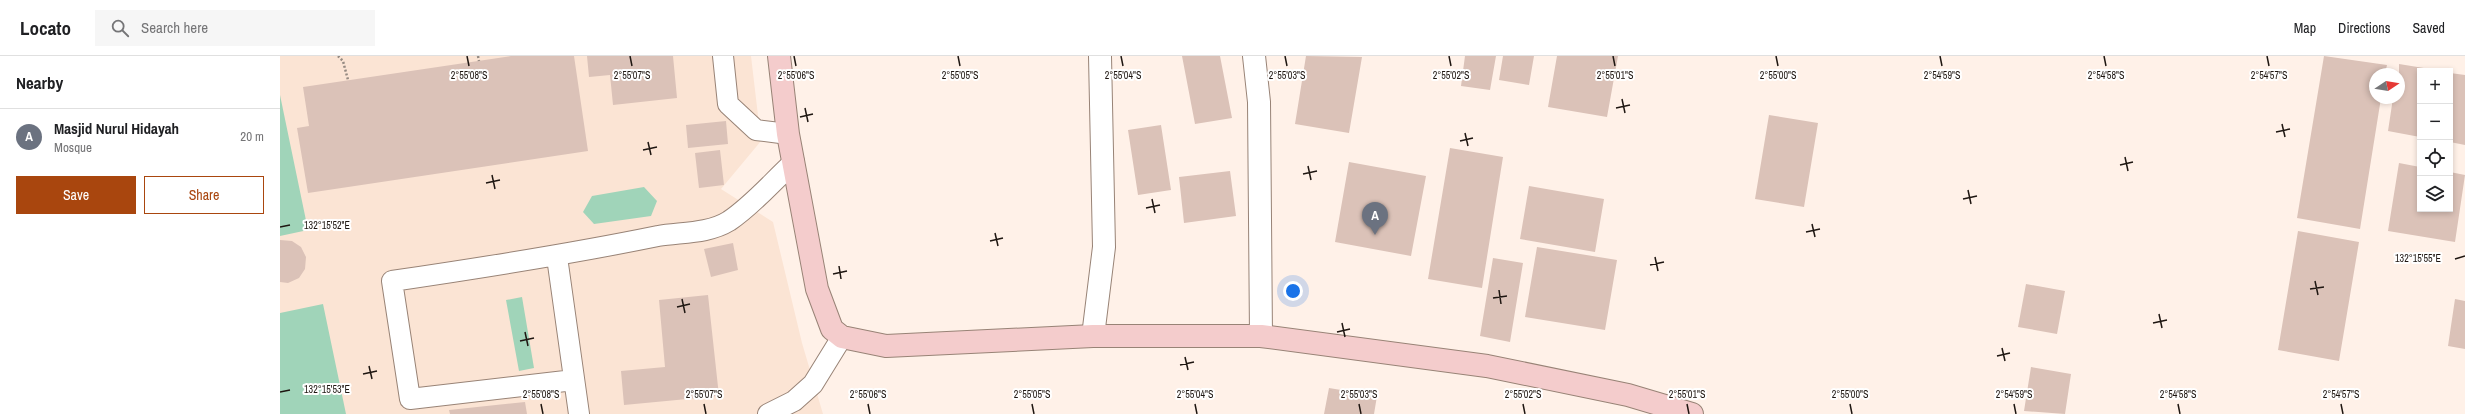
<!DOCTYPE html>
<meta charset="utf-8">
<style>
:root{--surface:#fff;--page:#f6f6f6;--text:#202124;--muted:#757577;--line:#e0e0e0;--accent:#a9460e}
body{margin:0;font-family:"Archivo Narrow",sans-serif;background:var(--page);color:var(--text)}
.controls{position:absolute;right:12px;top:12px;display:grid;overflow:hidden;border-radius:0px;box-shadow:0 2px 6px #0003}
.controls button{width:36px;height:36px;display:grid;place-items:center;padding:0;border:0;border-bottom:1px solid var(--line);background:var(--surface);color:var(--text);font:20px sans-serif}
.compass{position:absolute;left:2089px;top:12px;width:36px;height:36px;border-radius:50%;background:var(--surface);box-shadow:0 2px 6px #0003;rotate:78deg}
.you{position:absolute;left:1013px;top:235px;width:14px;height:14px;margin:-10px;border:3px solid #fff;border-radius:50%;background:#1a73e8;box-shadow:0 0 0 6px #1a73e833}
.badge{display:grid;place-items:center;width:26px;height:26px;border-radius:50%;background:var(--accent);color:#fff;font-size:13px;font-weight:700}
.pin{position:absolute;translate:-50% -33px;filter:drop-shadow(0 1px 2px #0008)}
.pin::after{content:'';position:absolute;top:21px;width:14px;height:12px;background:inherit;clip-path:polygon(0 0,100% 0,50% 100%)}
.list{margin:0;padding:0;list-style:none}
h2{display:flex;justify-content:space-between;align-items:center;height:52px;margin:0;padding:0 16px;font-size:17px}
h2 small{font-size:13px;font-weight:400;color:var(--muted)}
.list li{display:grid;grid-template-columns:26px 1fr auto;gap:12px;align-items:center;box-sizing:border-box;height:56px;padding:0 16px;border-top:1px solid var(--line)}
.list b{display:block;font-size:15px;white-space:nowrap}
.list p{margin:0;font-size:13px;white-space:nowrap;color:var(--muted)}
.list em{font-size:13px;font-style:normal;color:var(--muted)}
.actions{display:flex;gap:8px;padding:12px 16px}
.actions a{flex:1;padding:9px 0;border:1px solid var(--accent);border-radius:0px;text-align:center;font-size:14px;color:var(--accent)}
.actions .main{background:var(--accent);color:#fff}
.icon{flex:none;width:22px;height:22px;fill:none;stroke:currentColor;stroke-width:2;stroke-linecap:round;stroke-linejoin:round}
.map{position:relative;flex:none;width:2185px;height:358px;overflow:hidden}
header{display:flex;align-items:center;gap:24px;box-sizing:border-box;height:56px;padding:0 20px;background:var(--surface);border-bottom:1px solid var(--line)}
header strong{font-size:19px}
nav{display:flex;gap:22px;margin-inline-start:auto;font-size:14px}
.search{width:280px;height:36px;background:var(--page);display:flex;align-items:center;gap:10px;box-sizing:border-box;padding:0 14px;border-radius:0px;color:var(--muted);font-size:15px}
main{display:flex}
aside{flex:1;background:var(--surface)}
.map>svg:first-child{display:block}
.built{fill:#fbe4d4}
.green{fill:#a0d4b9}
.building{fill:#dbc2b8}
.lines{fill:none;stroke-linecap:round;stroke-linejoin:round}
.service-casing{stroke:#988376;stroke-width:22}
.minor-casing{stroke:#988376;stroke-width:24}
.secondary-casing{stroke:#988376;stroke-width:24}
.path{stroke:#958a82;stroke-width:2.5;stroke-dasharray:2 2;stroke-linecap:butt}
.service{stroke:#fff;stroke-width:20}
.minor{stroke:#fff;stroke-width:22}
.secondary{stroke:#f4cccc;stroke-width:22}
.ticks{fill:none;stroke:#1e1611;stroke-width:1.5}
.ticks-label{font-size:10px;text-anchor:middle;fill:#1e1611;stroke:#fff;stroke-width:4;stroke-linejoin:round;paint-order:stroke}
</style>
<header>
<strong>Locato</strong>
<div class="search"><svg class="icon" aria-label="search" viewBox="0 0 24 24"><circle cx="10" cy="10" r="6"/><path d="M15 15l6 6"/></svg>Search here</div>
<nav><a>Map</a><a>Directions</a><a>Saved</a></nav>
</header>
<main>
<aside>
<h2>Nearby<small></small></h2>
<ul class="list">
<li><span class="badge" style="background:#6b7280">A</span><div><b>Masjid Nurul Hidayah</b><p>Mosque</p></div><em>20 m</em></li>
</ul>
<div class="actions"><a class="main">Save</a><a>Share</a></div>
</aside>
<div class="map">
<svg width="2185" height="358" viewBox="0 0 2185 358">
<rect width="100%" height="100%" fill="#fff1e8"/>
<path class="built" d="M 0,0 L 471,0 L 481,85 L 441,133 L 493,166 L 522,287 L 543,358 L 0,358 Z"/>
<path class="green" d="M 0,39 L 28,174 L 0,180 Z
M 364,131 L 377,145 L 371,160 L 314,168 L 303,156 L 312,140 Z
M 242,241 L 254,312 L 239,315 L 226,244 Z
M 43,248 L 66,358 L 0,358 L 0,257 Z"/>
<path class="building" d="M 231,0 L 294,0 L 308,95 L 28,137 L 17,72 L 29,70 L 23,31 Z
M 307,0 L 393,0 L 397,42 L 333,49 L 330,19 L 309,21 Z
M 902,0 L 940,0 L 952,62 L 915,68 Z
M 1026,0 L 1082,1 L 1069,77 L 1015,68 Z
M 1185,0 L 1216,0 L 1210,34 L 1181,30 Z
M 1223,0 L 1254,0 L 1249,29 L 1219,24 Z
M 1277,0 L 1338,0 L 1327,61 L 1268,51 Z
M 2044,0 L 2107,9 L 2105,18 L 2095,18 L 2095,42 L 2101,42 L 2080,173 L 2017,162 Z
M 2119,8 L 2156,14 L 2140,15 L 2140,81 L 2108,75 L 2113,42 L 2119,42 Z
M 2170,17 L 2185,19 L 2185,89 L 2170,86 Z
M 1489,59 L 1538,67 L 1524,151 L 1475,143 Z
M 446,65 L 448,88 L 408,92 L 406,69 Z
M 881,69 L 891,134 L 858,139 L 848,74 Z
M 1170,92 L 1223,101 L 1202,232 L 1148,223 Z
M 440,94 L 444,129 L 419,132 L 415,97 Z
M 1069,106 L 1146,120 L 1131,200 L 1055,186 Z
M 2119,107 L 2140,111 L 2140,153 L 2170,153 L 2170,116 L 2185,119 L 2175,186 L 2108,175 Z
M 950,115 L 956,160 L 904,167 L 899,121 Z
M 1249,130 L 1324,143 L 1315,196 L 1240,183 Z
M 2018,175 L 2079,186 L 2059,305 L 1998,294 Z
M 0,184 L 12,185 L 21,191 L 26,201 L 25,213 L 19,222 L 8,227 L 0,226 Z
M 453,187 L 458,214 L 431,221 L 424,193 Z
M 1257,191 L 1337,204 L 1325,274 L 1245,261 Z
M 1213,202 L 1243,207 L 1230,286 L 1200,280 Z
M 1746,228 L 1785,235 L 1777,278 L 1738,271 Z
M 428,239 L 439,340 L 344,349 L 341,315 L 385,311 L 379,244 Z
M 2175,243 L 2185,245 L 2185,293 L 2168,290 Z
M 1751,311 L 1791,318 L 1785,358 L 1744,355 Z
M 1049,332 L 1097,340 L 1094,358 L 1044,358 Z
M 245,346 L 247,358 L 170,358 L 169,354 Z"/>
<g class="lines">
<g class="service-casing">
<path id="service" d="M 443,0 L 448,48 L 476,74 L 508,78
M 277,201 L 299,358
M 294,324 L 130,343 L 112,225 C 201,212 290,198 378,180 C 401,176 428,178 449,165 C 473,149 493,125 514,106
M 488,358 L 514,345 L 533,328 L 562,281"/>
</g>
<g class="minor-casing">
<path id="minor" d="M 974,0 L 979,46 L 981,280
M 813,280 L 824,191 L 820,0"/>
</g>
<g class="secondary-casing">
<path id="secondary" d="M 499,0 L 508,78 L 537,233 L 552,273 L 562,281 L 606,290 L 813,280 L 981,280 L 1207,310 L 1348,339 L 1412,358"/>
</g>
<path class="path" d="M 58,0 L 63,5 L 68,24
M 198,0 L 199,5"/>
<use href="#service" class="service"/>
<use href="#minor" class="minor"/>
<use href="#secondary" class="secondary"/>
</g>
<path class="ticks" d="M 187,0 L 189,10M 350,0 L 352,10M 514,0 L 516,10M 678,0 L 680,10M 841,0 L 843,10M 1005,0 L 1007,10M 1169,0 L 1171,10M 1333,0 L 1335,10M 1496,0 L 1498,10M 1660,0 L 1662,10M 1824,0 L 1826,10M 1987,0 L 1989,10M 1342,43 L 1345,57M 525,52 L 528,66M 1336,52 L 1350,49M 520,61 L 533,58M 2002,68 L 2005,81M 1996,76 L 2010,73M 1185,77 L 1188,90M 1180,85 L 1193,82M 368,86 L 371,99M 363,94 L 377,91M 1845,101 L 1848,115M 1840,109 L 1853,106M 1028,110 L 1031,124M 1023,118 L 1037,115M 212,119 L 215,133M 206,127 L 220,124M 1688,134 L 1691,148M 872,143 L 875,157M 1683,143 L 1697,140M 866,152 L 880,149M 1532,168 L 1535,181M 0,171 L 10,169M 1526,176 L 1540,173M 715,177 L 718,190M 710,185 L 723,182M 1375,201 L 1378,215M 2175,203 L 2185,200M 1370,209 L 1384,206M 559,210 L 561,223M 553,218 L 567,215M 2035,225 L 2038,239M 2030,233 L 2044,231M 1219,234 L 1221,248M 1213,242 L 1227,240M 402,243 L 405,257M 397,251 L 410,248M 1879,258 L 1882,272M 1062,267 L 1065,281M 1873,267 L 1887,264M 245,276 L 248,290M 1057,276 L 1070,273M 240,285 L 254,282M 1722,292 L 1725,305M 1717,300 L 1730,297M 905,301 L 908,314M 900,309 L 914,306M 89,310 L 92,323M 83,318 L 97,315M 0,336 L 10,334M 261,348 L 263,358M 424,348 L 426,358M 588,348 L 590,358M 752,348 L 754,358M 915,348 L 917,358M 1079,348 L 1081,358M 1243,348 L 1245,358M 1407,348 L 1409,358M 1570,348 L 1572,358M 1734,348 L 1736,358M 1898,348 L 1900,358M 2061,348 L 2063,358"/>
<g class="ticks-label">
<text x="189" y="23">2°55'08"S</text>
<text x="352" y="23">2°55'07"S</text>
<text x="516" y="23">2°55'06"S</text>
<text x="680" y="23">2°55'05"S</text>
<text x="843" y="23">2°55'04"S</text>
<text x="1007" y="23">2°55'03"S</text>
<text x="1171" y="23">2°55'02"S</text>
<text x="1335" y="23">2°55'01"S</text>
<text x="1498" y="23">2°55'00"S</text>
<text x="1662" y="23">2°54'59"S</text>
<text x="1826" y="23">2°54'58"S</text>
<text x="1989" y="23">2°54'57"S</text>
<text x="47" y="173">132°15'52"E</text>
<text x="2138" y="206">132°15'55"E</text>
<text x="47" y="337">132°15'53"E</text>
<text x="1079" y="342">2°55'03"S</text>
<text x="261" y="342">2°55'08"S</text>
<text x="424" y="342">2°55'07"S</text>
<text x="588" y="342">2°55'06"S</text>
<text x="752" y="342">2°55'05"S</text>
<text x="915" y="342">2°55'04"S</text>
<text x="1243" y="342">2°55'02"S</text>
<text x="1407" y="342">2°55'01"S</text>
<text x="1570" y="342">2°55'00"S</text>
<text x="1734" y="342">2°54'59"S</text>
<text x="1898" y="342">2°54'58"S</text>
<text x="2061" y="342">2°54'57"S</text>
</g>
</svg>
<div class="controls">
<button>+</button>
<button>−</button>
<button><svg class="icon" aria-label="locate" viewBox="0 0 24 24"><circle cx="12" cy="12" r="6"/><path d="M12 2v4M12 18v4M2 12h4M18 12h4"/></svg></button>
<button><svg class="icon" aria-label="layers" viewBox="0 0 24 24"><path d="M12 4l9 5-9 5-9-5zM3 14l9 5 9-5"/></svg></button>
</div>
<svg class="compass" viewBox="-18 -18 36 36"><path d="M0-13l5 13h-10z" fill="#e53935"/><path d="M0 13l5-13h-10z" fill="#757577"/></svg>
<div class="you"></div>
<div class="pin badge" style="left:1095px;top:179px;background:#6b7280">A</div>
</div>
</main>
